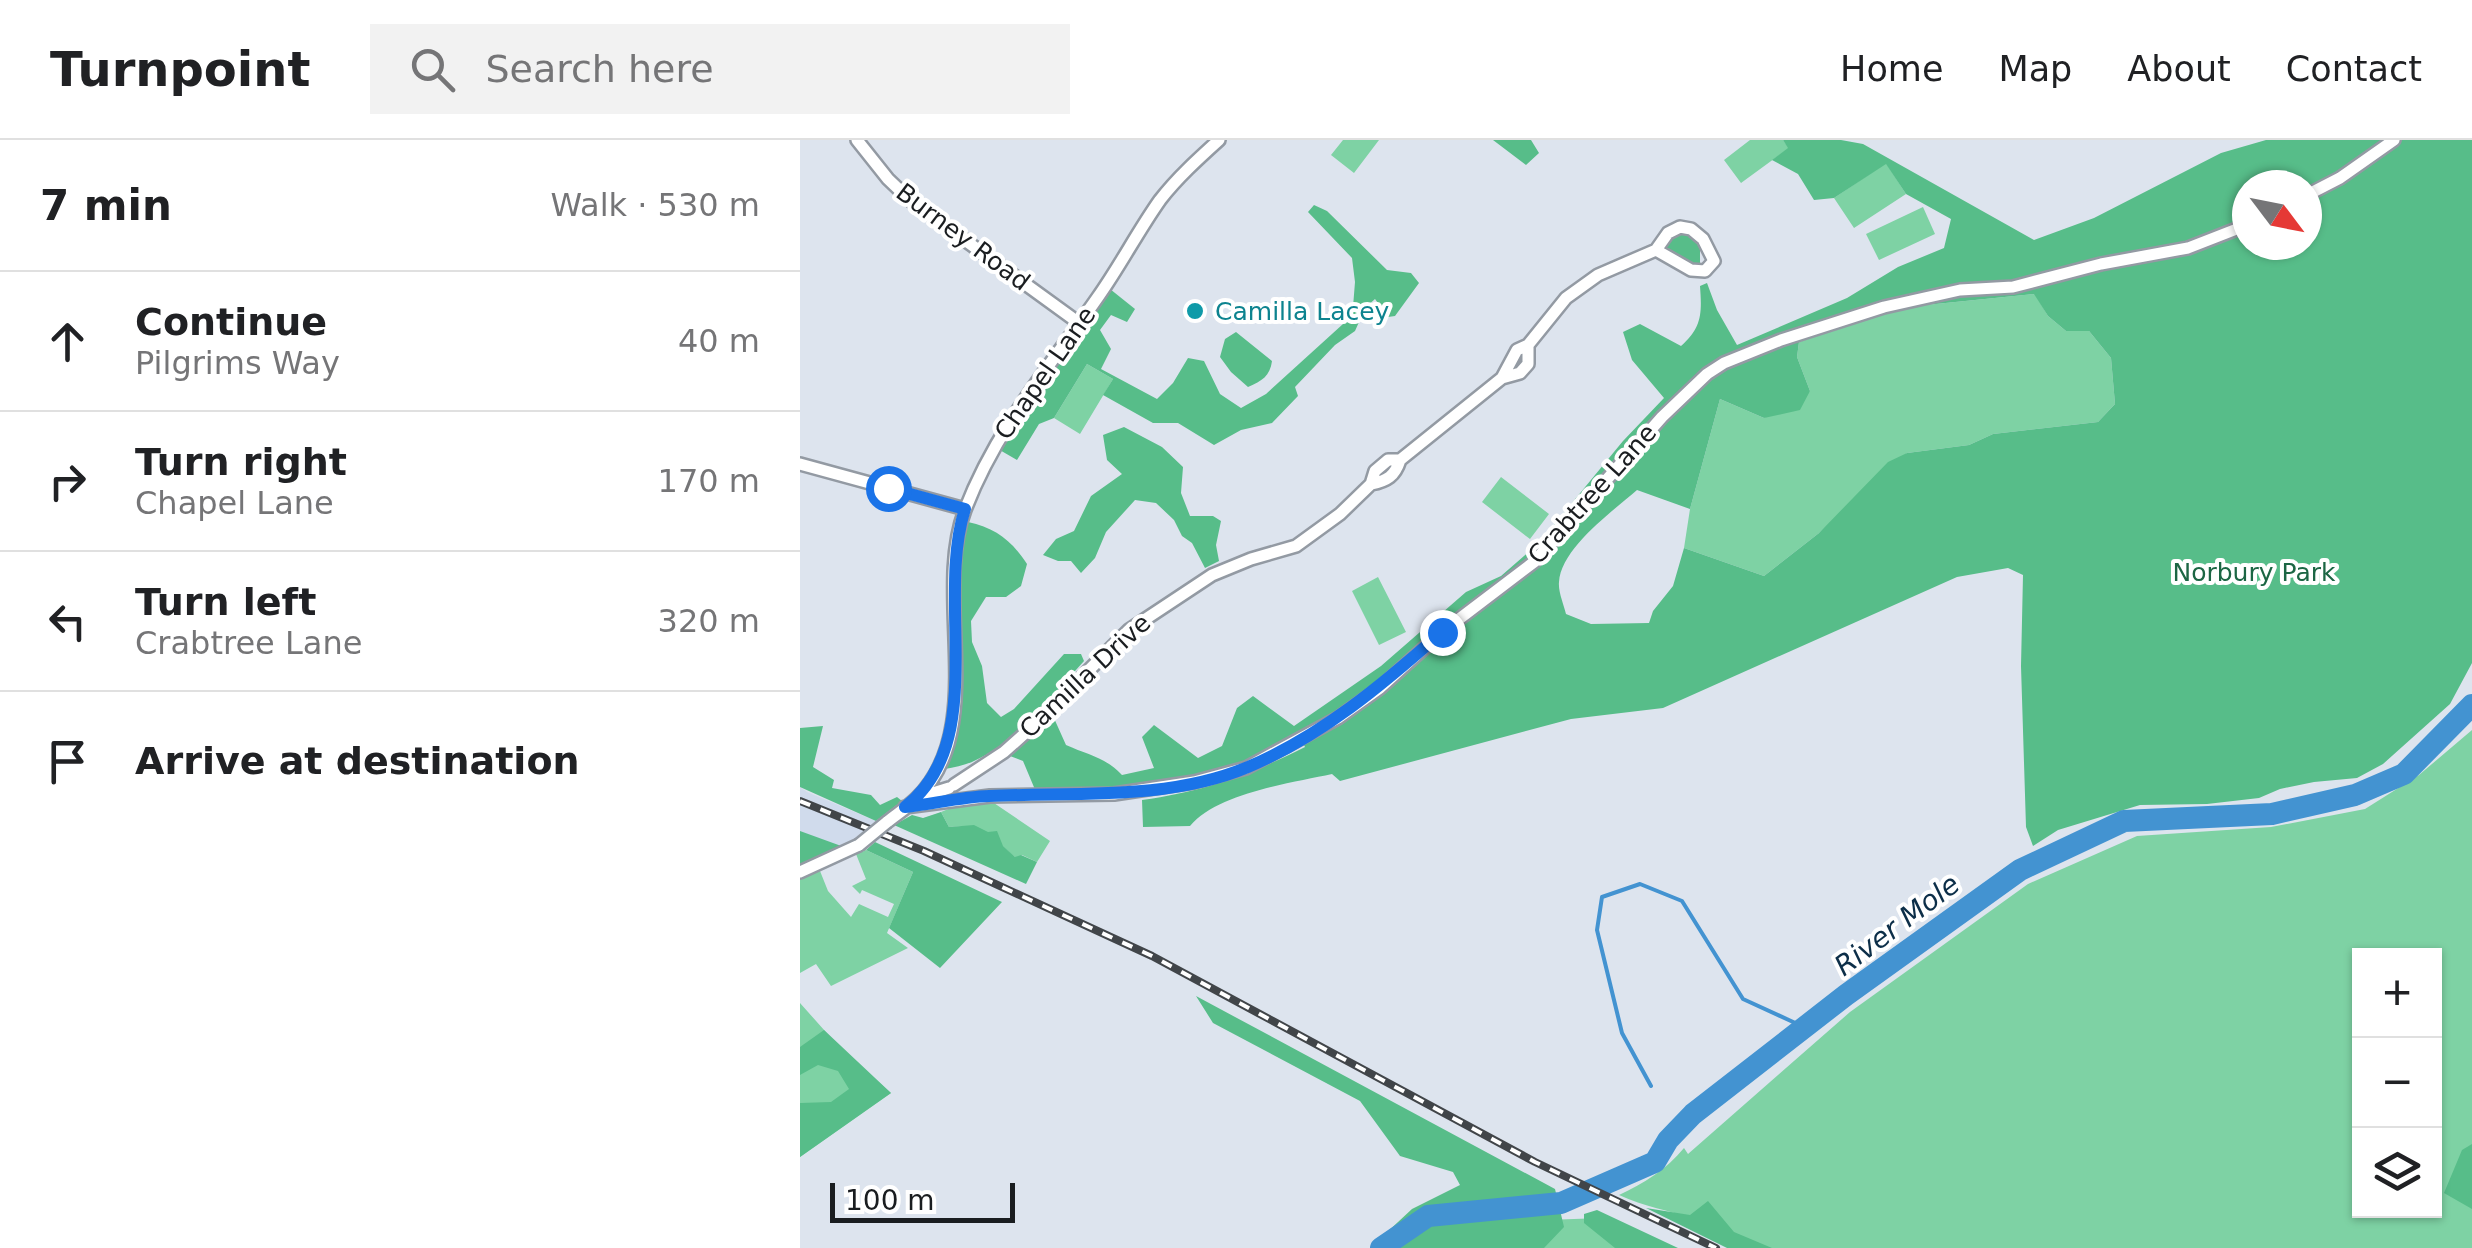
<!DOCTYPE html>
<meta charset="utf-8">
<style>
:root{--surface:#fff;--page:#f2f2f2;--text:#202124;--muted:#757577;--line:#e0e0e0}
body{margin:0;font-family:"DejaVu Sans",sans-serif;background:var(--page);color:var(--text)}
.controls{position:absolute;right:30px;bottom:30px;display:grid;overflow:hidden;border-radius:0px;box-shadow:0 2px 8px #0004}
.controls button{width:90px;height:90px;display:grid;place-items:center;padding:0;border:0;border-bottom:2px solid var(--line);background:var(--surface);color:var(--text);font:50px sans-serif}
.compass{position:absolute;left:1432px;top:30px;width:90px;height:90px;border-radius:50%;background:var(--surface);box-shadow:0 2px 8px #0004;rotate:122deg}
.scale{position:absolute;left:30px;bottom:25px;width:185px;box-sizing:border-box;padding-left:10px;border:5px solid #1a1d20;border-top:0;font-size:28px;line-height:35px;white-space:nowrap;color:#1a1d20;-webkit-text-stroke:8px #fff;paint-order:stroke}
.stop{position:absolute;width:30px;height:30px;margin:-22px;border:8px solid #1a73e8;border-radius:50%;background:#fff}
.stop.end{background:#1a73e8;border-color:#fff;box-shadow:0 2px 10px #0008}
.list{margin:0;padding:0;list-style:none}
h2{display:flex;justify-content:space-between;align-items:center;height:130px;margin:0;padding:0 40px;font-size:42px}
h2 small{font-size:32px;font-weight:400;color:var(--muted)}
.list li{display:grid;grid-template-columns:65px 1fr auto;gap:30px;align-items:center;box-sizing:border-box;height:140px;padding:0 40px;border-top:2px solid var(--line)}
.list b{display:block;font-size:38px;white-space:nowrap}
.list p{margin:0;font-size:32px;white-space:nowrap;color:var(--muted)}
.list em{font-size:32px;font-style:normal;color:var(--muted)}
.icon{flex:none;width:55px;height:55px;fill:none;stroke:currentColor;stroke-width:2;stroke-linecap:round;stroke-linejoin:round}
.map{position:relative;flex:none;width:1672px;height:1108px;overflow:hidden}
header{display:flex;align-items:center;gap:60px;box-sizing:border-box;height:140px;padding:0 50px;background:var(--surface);border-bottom:2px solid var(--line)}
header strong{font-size:48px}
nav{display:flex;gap:55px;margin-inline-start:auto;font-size:35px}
.search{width:700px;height:90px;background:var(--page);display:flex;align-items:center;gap:25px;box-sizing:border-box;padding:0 35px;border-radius:0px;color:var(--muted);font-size:38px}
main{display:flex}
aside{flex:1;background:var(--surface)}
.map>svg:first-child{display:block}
.built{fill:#d0dbec}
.green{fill:#7ed2a4;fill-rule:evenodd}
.forest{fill:#57bd89;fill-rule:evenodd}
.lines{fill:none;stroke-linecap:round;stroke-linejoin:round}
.stream{stroke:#4393d1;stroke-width:4}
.river{stroke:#4393d1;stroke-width:22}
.street-casing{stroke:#939aa3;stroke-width:16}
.street{stroke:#fff;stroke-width:11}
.rail-casing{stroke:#414549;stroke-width:8}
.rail{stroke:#fff;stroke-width:4;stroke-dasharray:11;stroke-linecap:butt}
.street-bridge-casing{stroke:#939aa3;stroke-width:16;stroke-linecap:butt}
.street-bridge{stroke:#fff;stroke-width:11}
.route{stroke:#1a73e8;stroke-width:12}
.culture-dot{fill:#0f9aa8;stroke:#fff;stroke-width:4}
.labels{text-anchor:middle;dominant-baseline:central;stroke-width:8;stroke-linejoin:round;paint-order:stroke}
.street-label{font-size:25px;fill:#1a1d20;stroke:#fff}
.culture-label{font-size:25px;fill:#0d838f;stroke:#fff;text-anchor:start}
.park-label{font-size:25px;fill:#1c6644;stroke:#fff}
.water-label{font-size:28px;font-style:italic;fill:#0c2e48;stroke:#fff}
</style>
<header>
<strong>Turnpoint</strong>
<div class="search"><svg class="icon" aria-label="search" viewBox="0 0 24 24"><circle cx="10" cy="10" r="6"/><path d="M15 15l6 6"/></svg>Search here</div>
<nav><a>Home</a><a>Map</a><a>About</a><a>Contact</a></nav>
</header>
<main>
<aside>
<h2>7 min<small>Walk · 530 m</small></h2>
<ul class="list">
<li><svg class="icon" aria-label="ahead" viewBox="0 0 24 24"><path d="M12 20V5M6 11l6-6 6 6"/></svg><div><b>Continue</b><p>Pilgrims Way</p></div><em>40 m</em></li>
<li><svg class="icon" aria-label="right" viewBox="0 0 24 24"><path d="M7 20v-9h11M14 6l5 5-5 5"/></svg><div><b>Turn right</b><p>Chapel Lane</p></div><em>170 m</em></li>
<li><svg class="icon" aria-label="left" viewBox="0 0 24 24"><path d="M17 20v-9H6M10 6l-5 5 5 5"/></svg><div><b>Turn left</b><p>Crabtree Lane</p></div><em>320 m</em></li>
<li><svg class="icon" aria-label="arrive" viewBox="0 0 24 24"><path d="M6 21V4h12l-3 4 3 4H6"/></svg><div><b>Arrive at destination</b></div></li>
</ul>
</aside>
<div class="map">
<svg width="1672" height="1108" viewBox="0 0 1672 1108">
<rect width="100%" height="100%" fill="#dde4ee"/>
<path class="built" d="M 0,647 L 7,652 L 76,681 L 44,707 L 0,725 Z"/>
<path class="green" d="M 543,0 L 579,0 L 554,33 L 531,15 Z
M 950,0 L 983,0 L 989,8 L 941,43 L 924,20 Z
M 1086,23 L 1106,54 L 1054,88 L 1034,58 Z
M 1123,67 L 1135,94 L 1079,120 L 1066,94 Z
M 1235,154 L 1248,176 L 1266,191 L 1289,191 L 1311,218 L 1315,264 L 1298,282 L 1193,294 L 1169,305 L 1107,313 L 1019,393 L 964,436 L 884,408 L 890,369 L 920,259 L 964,278 L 1010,251 L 997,217 L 999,202 L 1078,175 L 1116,166 Z
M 287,224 L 313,239 L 280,294 L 254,278 Z
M 701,337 L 749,374 L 730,399 L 682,362 Z
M 578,437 L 606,492 L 579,505 L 552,451 Z
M 1672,590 L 1672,1108 L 964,1108 C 941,1099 919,1088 896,1080 C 869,1070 844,1067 819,1055 C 844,1043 866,1030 884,1008 L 888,1014 L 1050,872 L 1228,744 L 1337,696 L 1471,687 L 1565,669 L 1619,635 ZM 1560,816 L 1634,816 L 1634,1070 L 1560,1070 Z
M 188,659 L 250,701 L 237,722 L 222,715 L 216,718 C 188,694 187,684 149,687 L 141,672 L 168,661 Z
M 66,710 L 113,732 L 87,793 L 108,808 L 31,846 L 16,824 L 0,833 L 0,738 L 20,731 L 28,751 L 51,777 L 59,764 L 88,777 L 94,764 L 62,750 L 60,754 L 52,746 L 66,739 L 56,714 Z
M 0,863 L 41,909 L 91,953 L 0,1017 Z
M 801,1078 L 865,1108 L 617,1108 L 747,1080 Z"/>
<path class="forest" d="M 693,0 L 731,0 L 739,13 L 726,25 Z
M 983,0 L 1041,0 L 1063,4 L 1234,100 L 1294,78 L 1421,13 L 1466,0 L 1672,0 L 1672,523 L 1650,564 L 1583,624 L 1557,638 L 1514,642 L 1480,649 L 1459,658 L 1407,664 L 1340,665 L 1258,690 L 1233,706 L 1226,687 L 1221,526 L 1223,435 L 1208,428 L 1157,437 L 863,568 L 771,579 L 540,641 L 532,634 C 491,643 417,653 390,686 L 343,687 L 342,660 C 405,651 449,635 505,607 L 500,597 C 479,607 458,621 437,627 C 372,646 303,649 236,652 L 223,621 L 210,616 L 253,576 L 266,605 C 288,615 305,617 322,635 L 354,628 L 342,597 L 354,585 L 398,618 L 422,606 L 437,568 L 453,556 L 494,586 L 581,526 L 666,452 L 701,436 L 739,403 L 823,301 L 864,258 L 832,220 L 823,192 L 840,184 L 881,206 C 902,188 902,173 900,146 L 907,143 L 917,170 L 937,205 L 1047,158 L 1098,127 L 1144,108 L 1151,79 L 1106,54 L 1086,24 L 1034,58 L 1014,60 L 998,34 L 972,20 L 988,8 ZM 1447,45 L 1507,45 L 1507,105 L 1447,105 ZM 1234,154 L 1248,176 L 1266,191 L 1289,191 L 1311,218 L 1315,264 L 1298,282 L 1193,294 L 1169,305 L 1107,313 L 1088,322 L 1019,393 L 964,436 L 884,408 L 873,446 L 853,471 L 849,483 L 791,484 L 766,474 C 764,465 758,452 759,442 C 761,408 813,371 837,350 L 890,369 L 920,259 L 964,278 L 1000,270 L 1010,251 L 997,217 L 999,202 L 1078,175 L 1116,166 Z
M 514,65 L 527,71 L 587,130 L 611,133 L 619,143 L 595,176 L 588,177 L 575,159 L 556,176 L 559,182 L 555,191 L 535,205 L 495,247 L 498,256 L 472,283 L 441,290 L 414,305 L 378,283 L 353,283 L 303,255 L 313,239 L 287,224 L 254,278 L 239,284 L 217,320 L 198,309 L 211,285 L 310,149 L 335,169 L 327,182 L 311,175 L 300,190 L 311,209 L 301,229 L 357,259 L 373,243 L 388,218 L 404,221 L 420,254 L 441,268 L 466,254 L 543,184 L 553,167 L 555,142 L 552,118 L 508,72 Z
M 878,92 L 889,93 L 900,105 L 900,124 L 894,127 L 869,113 L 865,106 Z
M 436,192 L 472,221 C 470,236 462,241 448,247 L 431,232 L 420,217 L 425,199 Z
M 324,287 L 362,307 L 383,327 L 381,353 L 390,376 L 413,376 L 421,381 L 416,405 L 419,421 L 405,428 L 392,403 L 382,396 L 374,380 L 356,363 L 335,360 L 306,392 L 295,418 L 281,433 L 271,421 L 258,421 L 243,415 L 256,399 L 274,391 L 291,356 L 322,334 L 307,320 L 303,295 Z
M 168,382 C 196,388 212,401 227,424 L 221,446 L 206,457 L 186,457 L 171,481 L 172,502 L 182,526 L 187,563 L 201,577 L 214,569 L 264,514 L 281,514 L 284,521 C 253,555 219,600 176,620 C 167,625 155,627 145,629 L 142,626 L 152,602 C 154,540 148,438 168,382 Z
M 23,586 L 13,627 L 34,640 L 32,648 L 71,655 L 80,665 L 97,657 L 102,661 L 76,681 L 0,647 L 0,588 Z
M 141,672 L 149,687 L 174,685 L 188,692 L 197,691 L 203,706 L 215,717 L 221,715 L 237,722 L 226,744 L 94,685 L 112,675 L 123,678 Z
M 0,691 L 44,707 L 0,725 Z
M 75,702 L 202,762 L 140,828 L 89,788 L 113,732 L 66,710 Z
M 396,856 L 755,1049 L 764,1087 L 744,1108 L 570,1108 L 612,1069 L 660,1045 L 653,1032 L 600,1016 L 560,961 L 413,883 Z
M 24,890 L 91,953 L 0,1017 L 0,963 L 31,962 L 49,949 L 38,931 L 18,925 L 0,935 L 0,907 Z
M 1672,1004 L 1672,1069 L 1644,1053 L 1662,1010 Z
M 908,1061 L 934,1092 L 972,1108 L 927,1108 L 846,1068 L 890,1075 Z
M 797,1070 L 878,1108 L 815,1108 L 784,1083 L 784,1074 Z"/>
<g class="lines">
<path class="stream" d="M 851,946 L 822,893 L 797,790 L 802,757 L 840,744 L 882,761 L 943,859 L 1004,887"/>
<path class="river" d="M 581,1108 L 628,1076 L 761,1063 L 855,1022 L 868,1000 L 893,974 L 1046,855 L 1220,730 L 1324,681 L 1472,674 L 1555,655 L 1604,634 L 1672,565"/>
<g class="street-casing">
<path id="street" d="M 57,0 L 88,39 L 111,61 L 279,183
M 1507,55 L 1540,38 L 1594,0
M 702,238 L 720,233 L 728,224 L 728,205
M 0,324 L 165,369
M 571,344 C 587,341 595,336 600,320
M 154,645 L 204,612 L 232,587 L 329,490 L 412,435 L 451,419 L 496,406 L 540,374 L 571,344 L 575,331 L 588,320 L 600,320 L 702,238 L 717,210 L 728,205 L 766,158 L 798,135 L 856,110 L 868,93 L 880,87 L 891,89 L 903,99 L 914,121 L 905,131 L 891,130 L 856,110
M 117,658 L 149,648
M 105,667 L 190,656 L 314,654 L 394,642 L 446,628 L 538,578 L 580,548 L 642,492 L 734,422 L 862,277 L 907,234 L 924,223 L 981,200 L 1084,167 L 1160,150 L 1213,147 L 1301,124 L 1388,108 L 1447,85
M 87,682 C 97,674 108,667 117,658 C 189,587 132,456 165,370 C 196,289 250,226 298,157 C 320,126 338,91 360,60 C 377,38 398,19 419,0
M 0,732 L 59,705"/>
</g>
<use href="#street" class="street"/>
<g class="rail-casing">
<path id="rail" d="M 0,661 L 124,711 L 352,816 L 735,1022 L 916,1108"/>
</g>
<use href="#rail" class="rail"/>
<g class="street-bridge-casing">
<path id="street-bridge" d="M 59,705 L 87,682"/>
</g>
<use href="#street-bridge" class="street-bridge"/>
</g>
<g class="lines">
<path class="route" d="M 88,348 L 165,369 C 135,461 190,601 105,667 C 133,664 161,657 189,656 C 274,652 367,661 448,627 C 523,595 582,545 642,492"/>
</g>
<circle class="culture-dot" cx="395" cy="171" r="10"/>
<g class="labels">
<g class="street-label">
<text transform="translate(163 97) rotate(37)">Burney Road</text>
<text transform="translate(245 233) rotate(-55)">Chapel Lane</text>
<text transform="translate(792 354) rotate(-48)">Crabtree Lane</text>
<text transform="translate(285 536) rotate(-43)">Camilla Drive</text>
</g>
<g class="culture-label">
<text x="415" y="171">Camilla Lacey</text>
</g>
<g class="park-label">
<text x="1454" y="432">Norbury Park</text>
</g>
<g class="water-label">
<text transform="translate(1097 785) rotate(-37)">River Mole</text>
</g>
</g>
</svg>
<div class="controls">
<button>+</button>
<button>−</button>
<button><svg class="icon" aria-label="layers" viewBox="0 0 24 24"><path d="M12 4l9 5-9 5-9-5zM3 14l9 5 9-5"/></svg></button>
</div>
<svg class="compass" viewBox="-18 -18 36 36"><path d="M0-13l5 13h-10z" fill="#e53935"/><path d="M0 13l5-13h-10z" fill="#757577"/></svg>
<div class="scale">100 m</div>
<div class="stop" style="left:88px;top:348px"></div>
<div class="stop end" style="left:642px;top:492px"></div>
</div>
</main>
